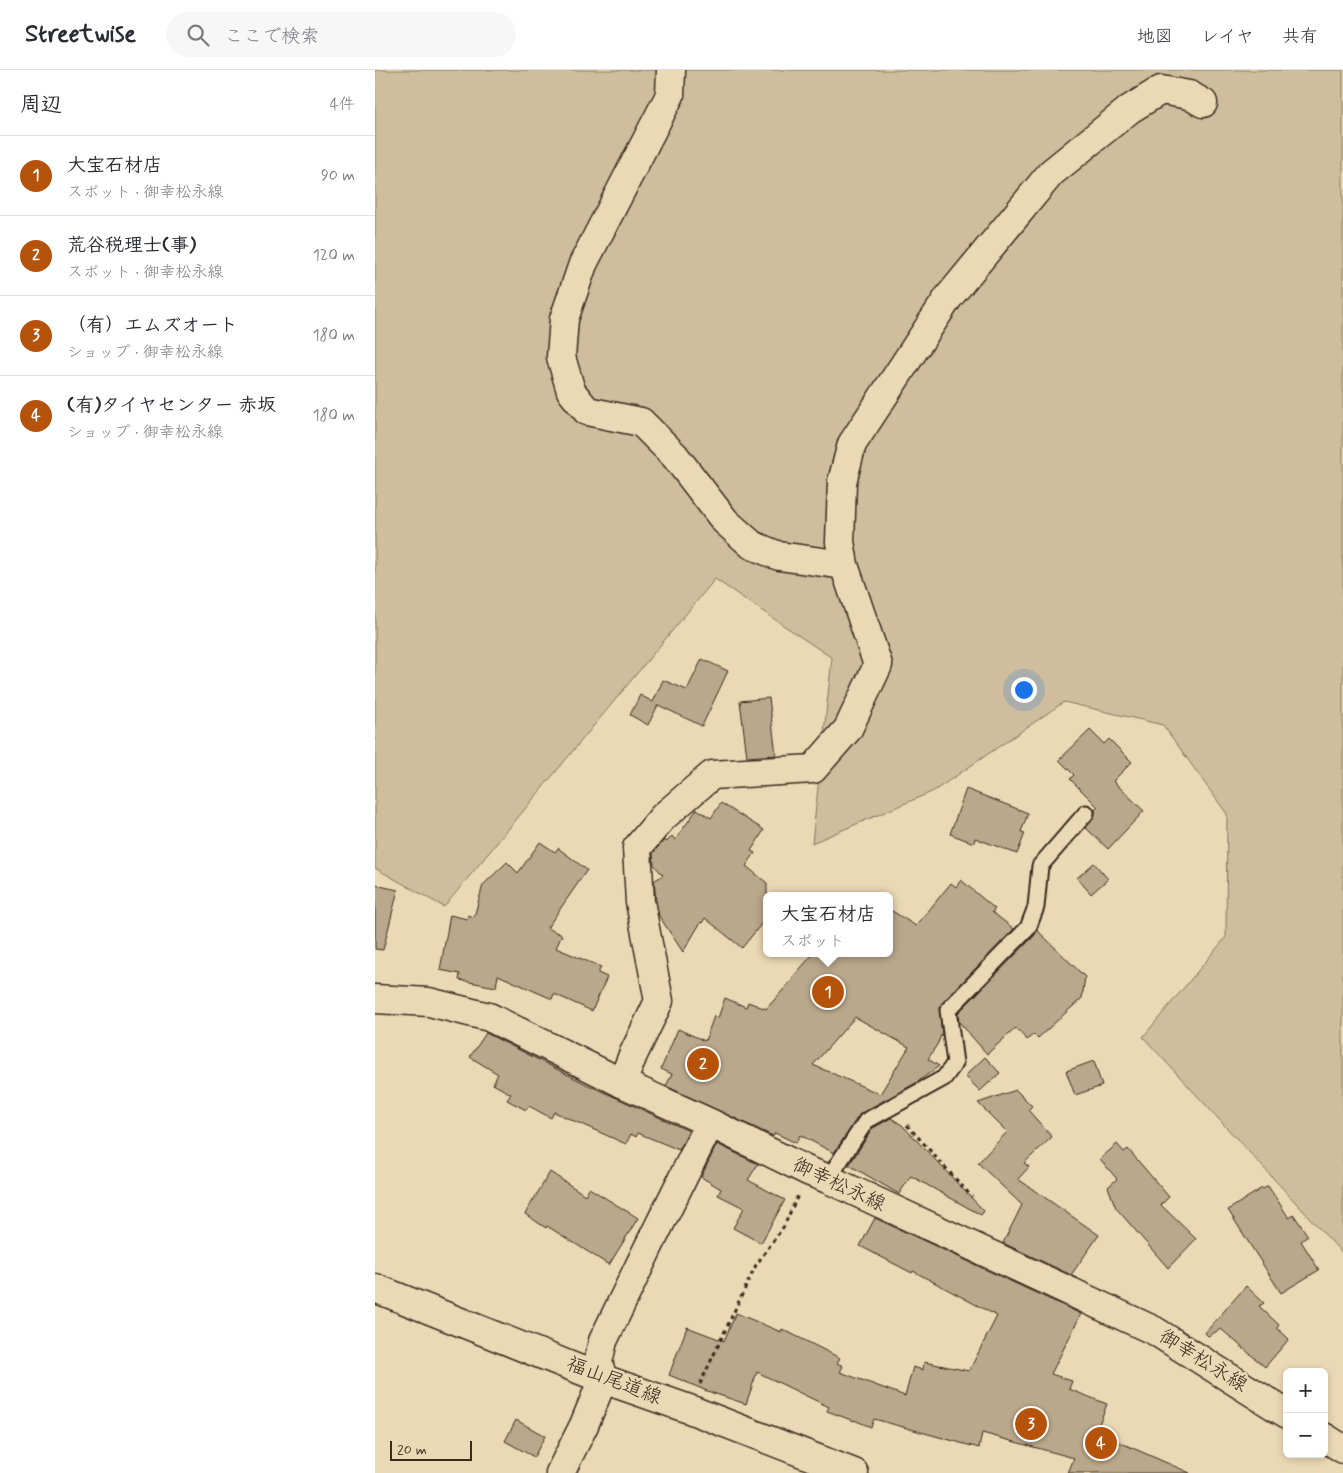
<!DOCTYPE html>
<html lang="ja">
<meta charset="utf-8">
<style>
:root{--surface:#fff;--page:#f7f7f7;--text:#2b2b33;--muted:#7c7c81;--line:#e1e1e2;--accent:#b45309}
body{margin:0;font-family:Mynerve,"Klee One",sans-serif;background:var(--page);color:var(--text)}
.controls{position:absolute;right:15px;bottom:15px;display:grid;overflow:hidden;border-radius:8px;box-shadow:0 2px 8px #0003}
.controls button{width:45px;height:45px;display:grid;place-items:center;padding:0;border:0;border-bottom:1px solid var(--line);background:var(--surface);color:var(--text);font:25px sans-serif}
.scale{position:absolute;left:15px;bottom:12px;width:82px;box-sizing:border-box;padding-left:5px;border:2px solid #3b2a1e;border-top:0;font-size:14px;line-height:18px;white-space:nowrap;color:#3b2a1e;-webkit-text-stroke:4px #ebd9b6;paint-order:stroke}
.you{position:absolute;left:648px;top:619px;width:18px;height:18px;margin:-12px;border:4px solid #fff;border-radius:50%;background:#1a73e8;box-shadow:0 0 0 8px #1a73e833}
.badge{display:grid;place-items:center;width:32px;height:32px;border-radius:50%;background:var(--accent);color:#fff;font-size:16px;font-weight:700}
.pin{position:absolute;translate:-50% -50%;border:2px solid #fff;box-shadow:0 1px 5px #0006}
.popup{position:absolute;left:388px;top:822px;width:130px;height:65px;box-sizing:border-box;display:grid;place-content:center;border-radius:8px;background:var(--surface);filter:drop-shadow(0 1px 4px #0005);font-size:16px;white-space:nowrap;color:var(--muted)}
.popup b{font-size:19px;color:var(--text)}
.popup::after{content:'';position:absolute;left:50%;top:100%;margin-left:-10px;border:10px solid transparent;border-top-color:var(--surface)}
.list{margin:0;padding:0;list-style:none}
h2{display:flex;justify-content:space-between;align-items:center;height:65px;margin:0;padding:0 20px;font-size:21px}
h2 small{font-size:16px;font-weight:400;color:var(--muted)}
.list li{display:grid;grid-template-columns:32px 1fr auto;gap:15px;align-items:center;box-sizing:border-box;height:80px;padding:0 20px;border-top:1px solid var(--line)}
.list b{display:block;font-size:19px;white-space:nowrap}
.list p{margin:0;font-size:16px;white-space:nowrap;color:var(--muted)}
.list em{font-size:16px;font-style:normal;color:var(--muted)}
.icon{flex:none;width:28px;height:28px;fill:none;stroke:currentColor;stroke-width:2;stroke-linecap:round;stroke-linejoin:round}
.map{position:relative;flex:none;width:968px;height:1403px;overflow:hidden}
header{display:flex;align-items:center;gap:30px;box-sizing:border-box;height:70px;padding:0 25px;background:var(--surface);border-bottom:1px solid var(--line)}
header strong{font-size:24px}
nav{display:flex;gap:28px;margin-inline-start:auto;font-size:18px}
.search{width:350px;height:45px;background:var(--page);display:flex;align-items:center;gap:12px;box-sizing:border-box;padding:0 18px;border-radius:28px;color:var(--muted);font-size:19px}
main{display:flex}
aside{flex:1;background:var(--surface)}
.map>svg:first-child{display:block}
.green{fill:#cfbd9d;stroke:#85745e}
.building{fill:#baa88c;stroke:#3b2a1e;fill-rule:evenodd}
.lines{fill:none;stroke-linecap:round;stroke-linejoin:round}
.service-casing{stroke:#3b2a1e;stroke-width:19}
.minor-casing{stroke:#3b2a1e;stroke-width:31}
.secondary-casing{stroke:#3b2a1e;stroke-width:31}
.primary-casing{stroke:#3b2a1e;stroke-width:31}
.path{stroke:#3b2a1e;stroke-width:3;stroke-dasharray:4 4;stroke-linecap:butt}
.service{stroke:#ebd9b6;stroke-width:15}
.minor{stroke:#ebd9b6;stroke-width:28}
.secondary{stroke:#ebd9b6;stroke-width:28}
.primary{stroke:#ebd9b6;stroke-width:28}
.labels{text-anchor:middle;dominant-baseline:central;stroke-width:5;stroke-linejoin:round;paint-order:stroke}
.street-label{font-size:20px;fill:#3b2a1e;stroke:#ebd9b6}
</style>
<header>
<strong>Streetwise</strong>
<div class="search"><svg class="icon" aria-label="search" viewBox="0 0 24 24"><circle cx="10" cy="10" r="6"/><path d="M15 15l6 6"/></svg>ここで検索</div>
<nav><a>地図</a><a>レイヤ</a><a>共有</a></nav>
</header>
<main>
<aside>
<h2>周辺<small>4件</small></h2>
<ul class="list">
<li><span class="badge">1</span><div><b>大宝石材店</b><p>スポット · 御幸松永線</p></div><em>90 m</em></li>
<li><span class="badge">2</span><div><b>荒谷税理士(事)</b><p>スポット · 御幸松永線</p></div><em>120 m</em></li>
<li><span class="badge">3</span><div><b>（有）エムズオート</b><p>ショップ · 御幸松永線</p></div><em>180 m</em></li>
<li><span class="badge">4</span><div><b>(有)タイヤセンター 赤坂</b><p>ショップ · 御幸松永線</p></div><em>180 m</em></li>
</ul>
</aside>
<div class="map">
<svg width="968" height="1403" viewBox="0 0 968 1403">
<rect width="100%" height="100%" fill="#ebd9b6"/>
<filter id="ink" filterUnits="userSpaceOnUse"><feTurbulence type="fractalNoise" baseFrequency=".02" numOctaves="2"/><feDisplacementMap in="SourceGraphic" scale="10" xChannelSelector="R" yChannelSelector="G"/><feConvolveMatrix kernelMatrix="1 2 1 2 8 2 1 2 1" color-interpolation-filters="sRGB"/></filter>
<g filter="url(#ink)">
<path class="green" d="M 0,0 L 968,0 L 968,1184 L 768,967 L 851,867 L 852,744 L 788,655 L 689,632 L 559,721 L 437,773 L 457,588 L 340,509 L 69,837 L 0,798 Z"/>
<path class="building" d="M 327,589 L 353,601 L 327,656 L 283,635 L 273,655 L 255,645 L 265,625 L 278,632 L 288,610 L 312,620 Z
M 394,628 L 401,685 L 372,687 L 365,631 Z
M 715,660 L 729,674 L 734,669 L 757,692 L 738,711 L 769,741 L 733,779 L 711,758 L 718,749 L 720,744 L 720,740 L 723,737 L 695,709 L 699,705 L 684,690 Z
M 591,719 L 653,743 L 646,762 L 650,763 L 642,784 L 600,768 L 599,773 L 575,764 Z
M 346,733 L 389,760 L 376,781 L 380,783 L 371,796 L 392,813 L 392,847 L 367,878 L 330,848 L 327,853 L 326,852 L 308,882 L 284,846 L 281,830 L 279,811 L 288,805 L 279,795 L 278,783 L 289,770 L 292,772 L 297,766 L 300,770 L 322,739 L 336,748 Z
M 165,772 L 180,782 L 183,778 L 212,800 L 172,858 L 187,865 L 181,878 L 226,897 L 223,903 L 232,907 L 217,941 L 179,924 L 177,929 L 123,905 L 121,917 L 84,910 L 85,904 L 65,900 L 75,845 L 92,849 L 93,845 L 99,847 L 108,815 L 132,792 L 143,803 Z
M 719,793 L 733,809 L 716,824 L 702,808 Z
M 586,810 L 620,839 L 617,842 L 639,859 L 564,937 L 567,963 L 563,973 L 553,989 L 564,996 L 541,1013 L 486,1043 L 459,1083 L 425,1065 L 421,1073 L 400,1063 L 398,1066 L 291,1016 L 297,1004 L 286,999 L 303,959 L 330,971 L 339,946 L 343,948 L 350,928 L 371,937 L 373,932 L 391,939 L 418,909 L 417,908 L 439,883 L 514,883 L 514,839 L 541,856 L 576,813 L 581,817 ZM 480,947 L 534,977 L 505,1024 L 438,995 Z
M 0,815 L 23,820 L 8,880 L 0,879 Z
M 662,860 L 710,907 L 707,928 L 663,968 L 659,964 L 652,970 L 641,958 L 612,984 L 584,952 L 583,943 L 660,865 Z
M 111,963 L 211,1014 L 314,1061 L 304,1080 L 263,1063 L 261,1067 L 256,1064 L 251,1074 L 179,1042 L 176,1048 L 154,1036 L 151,1040 L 132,1030 L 136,1024 L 118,1014 L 123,1004 L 95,987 Z
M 610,987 L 625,1003 L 605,1021 L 590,1006 Z
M 719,991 L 727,1016 L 700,1025 L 691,1001 Z
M 641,1020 L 657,1036 L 653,1040 L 677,1067 L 649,1093 L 654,1097 L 643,1109 L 724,1165 L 696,1205 L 628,1173 L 647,1135 L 603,1093 L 632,1062 L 603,1033 Z
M 516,1048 L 527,1055 L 609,1141 L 606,1145 L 536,1106 L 524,1124 L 474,1095 L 498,1058 Z
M 342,1074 L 383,1094 L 373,1110 L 410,1130 L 386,1173 L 358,1158 L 369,1138 L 343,1125 L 346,1119 L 326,1107 Z
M 742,1074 L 749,1082 L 753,1079 L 794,1127 L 786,1135 L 821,1169 L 793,1198 L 741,1138 L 733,1117 L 742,1109 L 725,1089 Z
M 175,1102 L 210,1125 L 214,1118 L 263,1148 L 234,1195 L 172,1156 L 171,1158 L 150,1144 Z
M 893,1116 L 914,1148 L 919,1145 L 933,1166 L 926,1171 L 944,1200 L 906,1223 L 853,1140 L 887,1118 L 888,1119 Z
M 500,1148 L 706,1244 L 676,1304 L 697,1311 L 694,1319 L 732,1334 L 721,1362 L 815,1403 L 693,1403 L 699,1388 L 607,1363 L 604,1378 L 499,1349 L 496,1357 L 479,1350 L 479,1351 L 452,1341 L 454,1337 L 382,1302 L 371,1334 L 332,1321 L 294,1305 L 312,1257 L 349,1271 L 361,1243 L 406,1262 L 407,1259 L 465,1288 L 462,1293 L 468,1296 L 465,1302 L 530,1326 L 538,1297 L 548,1300 L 549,1292 L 594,1301 L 622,1246 L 538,1201 L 537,1203 L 485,1176 Z
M 871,1216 L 889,1233 L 884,1236 L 904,1255 L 902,1258 L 914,1269 L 890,1297 L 846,1259 L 833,1266 L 830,1263 Z
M 141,1350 L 170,1366 L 159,1387 L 130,1371 Z"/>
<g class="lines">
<g class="service-casing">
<path id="service" d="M 453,1109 L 491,1051 L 569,1008 L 580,993 L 573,940 L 653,858 L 661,837 L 665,796 L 711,743"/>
</g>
<g class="minor-casing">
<path id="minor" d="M 296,0 L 295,25 L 208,194 L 189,249 L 186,287 L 196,321 L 212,341 L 266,352 L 300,386 L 350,451 L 377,475 L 404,486 L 469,495
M 247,1013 L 258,985 L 284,931 L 265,832 L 262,778 L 288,747 L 337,705 L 438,699 L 473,659 L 503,595 L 469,495 L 465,472 L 467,412 L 477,374 L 573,228 L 676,103 L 755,39 L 786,20 L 814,25 L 828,33
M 185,1403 L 209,1355 L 228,1309 L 223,1292 L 228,1271 L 274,1176 L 335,1053"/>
</g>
<g class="secondary-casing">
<path id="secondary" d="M 0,929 L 54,932 L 114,947 L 247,1013 L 335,1053 L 433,1101 L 453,1109 L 780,1261 L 912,1344
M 949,1367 L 968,1379"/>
</g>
<g class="primary-casing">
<path id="primary" d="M 0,1218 L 228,1309 L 314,1339 L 479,1403"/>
</g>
<path class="path" d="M 532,1055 L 597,1127
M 325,1314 L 381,1195 L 409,1156 L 423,1125"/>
<use href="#service" class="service"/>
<use href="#minor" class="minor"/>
<use href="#secondary" class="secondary"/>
<use href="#primary" class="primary"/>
</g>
</g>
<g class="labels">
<g class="street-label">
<text transform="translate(464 1115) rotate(25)">御幸松永線</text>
<text transform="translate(828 1291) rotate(32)">御幸松永線</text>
<text transform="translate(239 1311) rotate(21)">福山尾道線</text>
</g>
</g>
</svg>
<div class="controls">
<button>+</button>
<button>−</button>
</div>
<div class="scale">20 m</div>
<div class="you"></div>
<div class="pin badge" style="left:453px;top:922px">1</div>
<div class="popup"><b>大宝石材店</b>スポット</div>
<div class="pin badge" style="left:328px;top:994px">2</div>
<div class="pin badge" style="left:656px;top:1354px">3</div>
<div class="pin badge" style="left:726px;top:1373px">4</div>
</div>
</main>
